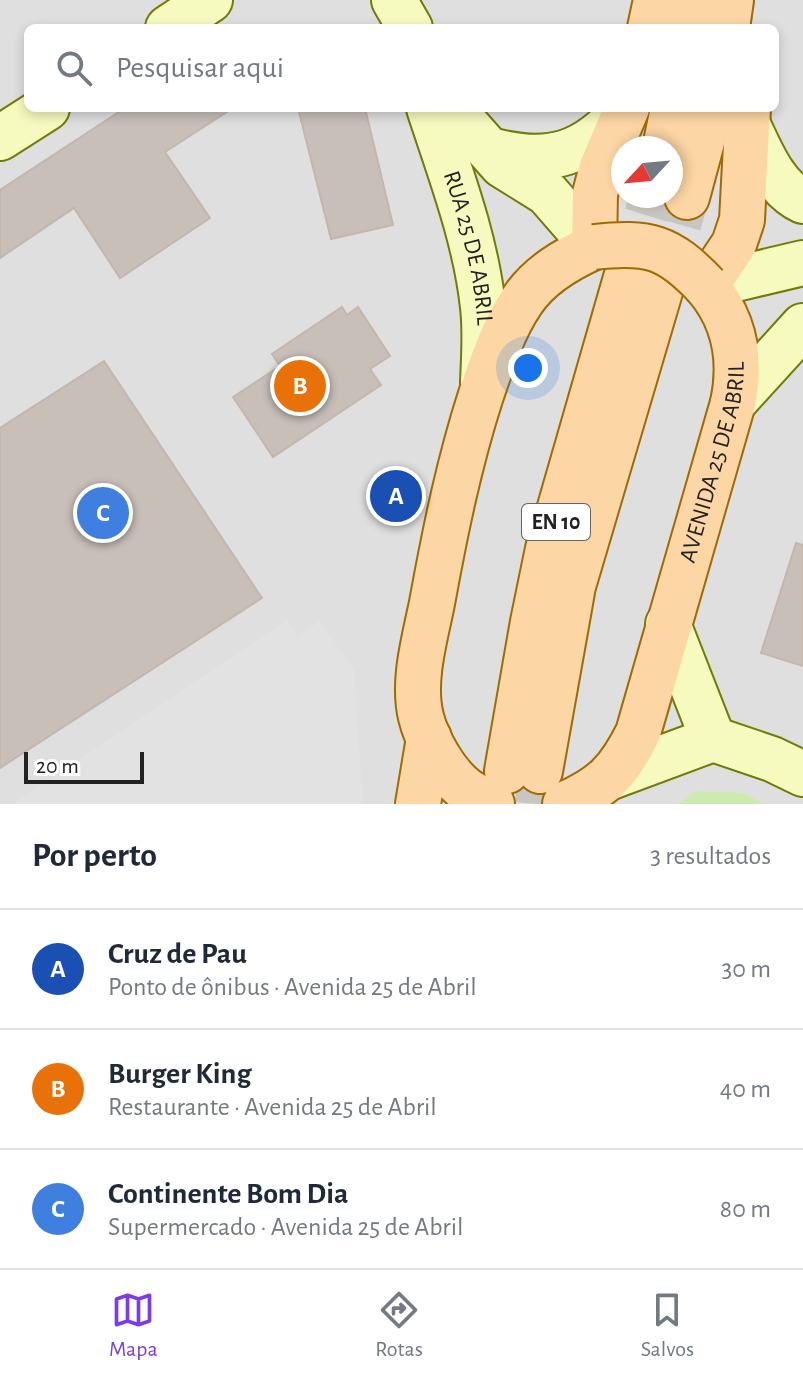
<!DOCTYPE html>
<html lang="pt">
<meta charset="utf-8">
<style>
:root{--surface:#fff;--page:#f2f2f3;--text:#1f2937;--muted:#747a83;--line:#e0e1e3;--accent:#7c3aed}
body{margin:0;font-family:"Alegreya Sans",sans-serif;background:var(--page);color:var(--text)}
.compass{position:absolute;left:611px;top:136px;width:72px;height:72px;border-radius:50%;background:var(--surface);box-shadow:0 4px 12px #0003;rotate:244deg}
.scale{position:absolute;left:24px;bottom:20px;width:120px;box-sizing:border-box;padding-left:8px;border:4px solid #222;border-top:0;font-size:22px;line-height:28px;white-space:nowrap;color:#222;-webkit-text-stroke:6px #fff;paint-order:stroke}
.you{position:absolute;left:528px;top:368px;width:28px;height:28px;margin:-20px;border:6px solid #fff;border-radius:50%;background:#1a73e8;box-shadow:0 0 0 12px #1a73e833}
.badge{display:grid;place-items:center;width:52px;height:52px;border-radius:50%;background:var(--accent);color:#fff;font-size:26px;font-weight:700}
.pin{position:absolute;translate:-50% -50%;border:4px solid #fff;box-shadow:0 2px 8px #0006}
.list{margin:0;padding:0;list-style:none}
h2{display:flex;justify-content:space-between;align-items:center;height:104px;margin:0;padding:0 32px;font-size:34px}
h2 small{font-size:26px;font-weight:400;color:var(--muted)}
.list li{display:grid;grid-template-columns:52px 1fr auto;gap:24px;align-items:center;box-sizing:border-box;height:120px;padding:0 32px;border-top:2px solid var(--line)}
.list b{display:block;font-size:30px;white-space:nowrap}
.list p{margin:0;font-size:26px;white-space:nowrap;color:var(--muted)}
.list em{font-size:26px;font-style:normal;color:var(--muted)}
.icon{flex:none;width:44px;height:44px;fill:none;stroke:currentColor;stroke-width:2;stroke-linecap:round;stroke-linejoin:round}
.map{position:relative;flex:none;width:803px;height:804px;overflow:hidden}
.search{position:absolute;background:var(--surface);box-shadow:0 4px 12px #0003;left:24px;right:24px;top:24px;height:88px;display:flex;align-items:center;gap:20px;box-sizing:border-box;padding:0 28px;border-radius:12px;color:var(--muted);font-size:30px}
.sheet{height:464px;background:var(--surface)}
nav{display:flex;justify-content:space-around;align-items:center;box-sizing:border-box;height:112px;border-top:2px solid var(--line);background:var(--surface);font-size:22px;color:var(--muted)}
nav a{display:grid;justify-items:center;gap:4px}
nav .on{color:var(--accent)}
.map>svg:first-child{display:block}
.residential{fill:#e0dfdf;fill-rule:evenodd}
.grass{fill:#cdebb0}
.parking{fill:#e2e2e2}
.building{fill:#c7bfb8;stroke:#c4b6ab;stroke-width:2}
.lines{fill:none;stroke-linecap:round;stroke-linejoin:round}
.primary-tunnel{stroke:#c8c6c1;stroke-width:44;stroke-dasharray:44 22;stroke-linecap:butt}
.secondary-casing{stroke:#707d05;stroke-width:48}
.primary-casing{stroke:#a06b00;stroke-width:48}
.secondary{stroke:#f7fabf;stroke-width:44}
.primary{stroke:#fcd6a4;stroke-width:44}
.primary-bridge-casing{stroke:#a06b00;stroke-width:48;stroke-linecap:butt}
.primary-bridge{stroke:#fcd6a4;stroke-width:44}
.labels{text-anchor:middle;dominant-baseline:central;stroke-width:7;stroke-linejoin:round;paint-order:stroke}
.shield{fill:#fff;stroke:#646464;stroke-width:2}
.shield-label{font-size:22px;font-weight:bold;fill:#222}
.street-label{font-size:24px;fill:#222;stroke:#fff}
</style>
<div class="map">
<svg width="803" height="804" viewBox="0 0 803 804">
<rect width="100%" height="100%" fill="#f2efe9"/>
<path class="residential" d="M 0,0 L 803,0 L 803,804 L 0,804 ZM 28,28 L 775,28 L 775,108 L 28,108 ZM 623,148 L 671,148 L 671,196 L 623,196 Z"/>
<path class="grass" d="M 696,791 L 744,793 L 764,804 L 678,804 Z"/>
<path class="parking" d="M 287,620 L 298,636 L 320,621 L 354,670 L 363,804 L 12,804 Z"/>
<path class="building" d="M 125,108 L 233,108 L 165,152 L 210,218 L 120,278 L 74,208 L 0,258 L 0,190 Z
M 298,108 L 365,108 L 393,225 L 331,239 Z
M 342,307 L 347,315 L 358,307 L 390,356 L 370,369 L 381,385 L 273,457 L 233,397 L 280,366 L 272,354 Z
M 104,361 L 262,598 L 0,768 L 0,428 Z
M 796,543 L 803,545 L 803,666 L 761,653 Z"/>
<g class="lines">
<path class="primary-tunnel" d="M 626,278 L 652,196
M 661,288 L 687,197
M 537,804 L 540,771"/>
<g class="secondary-casing">
<g id="secondary">
<path d="M 394,0 L 410,28"/>
<path d="M 168,28 L 210,0"/>
<path id="s1" d="M 429,108 C 450,172 476,240 483,307 C 486,332 484,357 483,382"/>
<path d="M 456,108 L 464,122 L 502,165 L 547,193 L 594,247"/>
<path d="M 747,123 C 760,150 774,188 803,201"/>
<path d="M 0,138 L 47,108"/>
<path d="M 490,150 C 550,166 585,155 626,108"/>
<path d="M 706,286 L 803,263"/>
<path d="M 733,403 L 803,326"/>
<path d="M 668,624 L 713,739"/>
<path d="M 713,739 L 772,759 L 803,774"/>
<path d="M 611,777 L 713,739"/>
</g>
</g>
<g class="primary-casing">
<g id="primary">
<path d="M 650,28 L 656,0"/>
<path d="M 687,28 L 691,0"/>
<path d="M 727,28 L 731,0"/>
<path d="M 665,148 L 673,108"/>
<path d="M 687,197 L 711,108"/>
<path d="M 507,771 L 533,622 L 548,549 L 626,278"/>
<path d="M 540,771 L 573,586 L 661,288"/>
<path d="M 418,804 L 429,738"/>
<path d="M 492,804 C 483,799 473,795 465,789 C 445,773 427,741 421,717 C 412,681 425,638 432,603 C 445,532 459,463 481,395 C 492,363 503,329 522,301 C 539,275 567,259 594,247 L 595,194 L 602,167 L 627,108"/>
<path id="s2" d="M 565,804 C 604,787 619,771 638,733 L 733,403 C 742,360 735,320 706,286 L 734,244 L 742,220 L 748,108"/>
</g>
</g>
<use href="#secondary" class="secondary"/>
<use href="#primary" class="primary"/>
<g class="primary-bridge-casing">
<path id="primary-bridge" d="M 594,247 C 649,241 668,246 706,286"/>
</g>
<use href="#primary-bridge" class="primary-bridge"/>
</g>
<g class="labels">
<rect class="shield" x="522" y="504" width="68" height="36" rx="6"/>
<g class="shield-label">
<text x="556" y="522">EN 10</text>
</g>
<g class="street-label">
<text stroke="none"><textPath href="#s1" startOffset="146">RUA 25 DE ABRIL</textPath></text>
<text stroke="none"><textPath href="#s2" startOffset="386">AVENIDA 25 DE ABRIL</textPath></text>
</g>
</g>
</svg>
<svg class="compass" viewBox="-18 -18 36 36"><path d="M0-13l5 13h-10z" fill="#e53935"/><path d="M0 13l5-13h-10z" fill="#747a83"/></svg>
<div class="scale">20 m</div>
<div class="you"></div>
<div class="pin badge" style="left:396px;top:496px;background:#1a4fb4">A</div>
<div class="pin badge" style="left:300px;top:386px;background:#e8710a">B</div>
<div class="pin badge" style="left:103px;top:513px;background:#3f7fe0">C</div>
<div class="search"><svg class="icon" aria-label="search" viewBox="0 0 24 24"><circle cx="10" cy="10" r="6"/><path d="M15 15l6 6"/></svg>Pesquisar aqui</div>
</div>
<section class="sheet">
<h2>Por perto<small>3 resultados</small></h2>
<ul class="list">
<li><span class="badge" style="background:#1a4fb4">A</span><div><b>Cruz de Pau</b><p>Ponto de ônibus · Avenida 25 de Abril</p></div><em>30 m</em></li>
<li><span class="badge" style="background:#e8710a">B</span><div><b>Burger King</b><p>Restaurante · Avenida 25 de Abril</p></div><em>40 m</em></li>
<li><span class="badge" style="background:#3f7fe0">C</span><div><b>Continente Bom Dia</b><p>Supermercado · Avenida 25 de Abril</p></div><em>80 m</em></li>
</ul>
</section>
<nav>
<a class="on"><svg class="icon" aria-label="map" viewBox="0 0 24 24"><path d="M3 6l6-2 6 2 6-2v14l-6 2-6-2-6 2zM9 4v14M15 6v14"/></svg>Mapa</a>
<a><svg class="icon" aria-label="directions" viewBox="0 0 24 24"><path d="M12 3l9 9-9 9-9-9zM9 14v-3h6M13 9l2 2-2 2"/></svg>Rotas</a>
<a><svg class="icon" aria-label="saved" viewBox="0 0 24 24"><path d="M7 4h10v16l-5-4-5 4z"/></svg>Salvos</a>
</nav>
